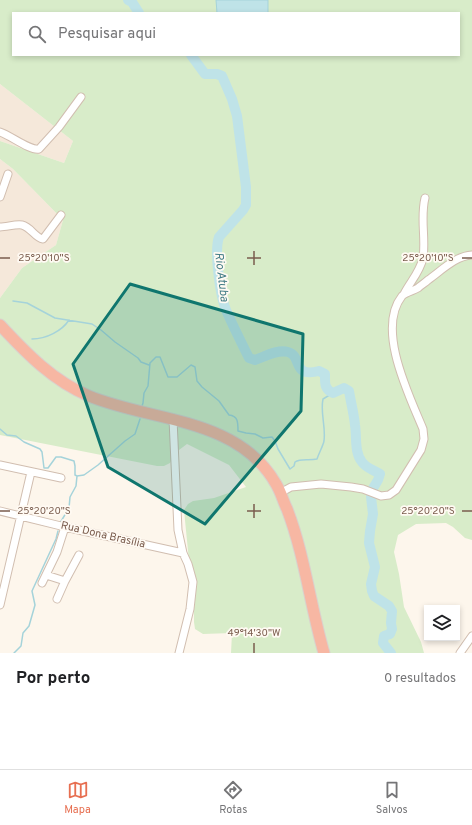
<!DOCTYPE html>
<html lang="pt">
<meta charset="utf-8">
<style>
:root{--surface:#fff;--page:#f6f6f6;--text:#202124;--muted:#757577;--line:#e0e0e0;--accent:#e76f51}
body{margin:0;font-family:Overpass,sans-serif;background:var(--page);color:var(--text)}
.controls{position:absolute;right:12px;bottom:12px;display:grid;overflow:hidden;border-radius:0px;box-shadow:0 2px 6px #0003}
.controls button{width:36px;height:36px;display:grid;place-items:center;padding:0;border:0;border-bottom:1px solid var(--line);background:var(--surface);color:var(--text);font:20px sans-serif}
.list{margin:0;padding:0;list-style:none}
h2{display:flex;justify-content:space-between;align-items:center;height:52px;margin:0;padding:0 16px;font-size:17px}
h2 small{font-size:13px;font-weight:400;color:var(--muted)}
.icon{flex:none;width:22px;height:22px;fill:none;stroke:currentColor;stroke-width:2;stroke-linecap:round;stroke-linejoin:round}
.map{position:relative;flex:none;width:472px;height:653px;overflow:hidden}
.search{position:absolute;background:var(--surface);box-shadow:0 2px 6px #0003;left:12px;right:12px;top:12px;height:44px;display:flex;align-items:center;gap:10px;box-sizing:border-box;padding:0 14px;border-radius:0px;color:var(--muted);font-size:15px}
.sheet{height:116px;background:var(--surface)}
nav{display:flex;justify-content:space-around;align-items:center;box-sizing:border-box;height:56px;border-top:1px solid var(--line);background:var(--surface);font-size:11px;color:var(--muted)}
nav a{display:grid;justify-items:center;gap:2px}
nav .on{color:var(--accent)}
.map>svg:first-child{display:block}
.residential{fill:#f5e8da}
.green{fill:#d8ecc9;fill-rule:evenodd}
.water{fill:#bfe3e8;stroke:#a5d3da}
.lines{fill:none;stroke-linecap:round;stroke-linejoin:round}
.stream{stroke:#a5d3da;stroke-width:1.5}
.river{stroke:#bfe3e8;stroke-width:10}
.minor-casing{stroke:#d1beb0;stroke-width:9}
.highway-casing{stroke:#dad1cd;stroke-width:13}
.minor{stroke:#fff;stroke-width:7}
.highway{stroke:#f7b7a3;stroke-width:11}
.marked{fill:#0f766e;fill-opacity:0.2;stroke:#0f766e;stroke-width:3;stroke-linejoin:round}
.ticks{fill:none;stroke:#7a5c4d;stroke-width:1.5}
.labels{text-anchor:middle;dominant-baseline:central;stroke-width:3.5;stroke-linejoin:round;paint-order:stroke}
.street-label{font-size:11px;fill:#7a5c4d;stroke:#fffaf3}
.water-label{font-size:12px;font-style:italic;fill:#437c86;stroke:#fffaf3}
.ticks-label{font-size:10px;text-anchor:middle;fill:#7a5c4d;stroke:#fffaf3;stroke-width:3.5;stroke-linejoin:round;paint-order:stroke}
</style>
<div class="map">
<svg width="472" height="653" viewBox="0 0 472 653">
<rect width="100%" height="100%" fill="#fdf6ec"/>
<path class="residential" d="M 0,84 L 73,141 L 64,163 L 0,141 Z
M 0,159 L 13,169 L 63,220 L 56,245 L 22,268 L 0,298 Z"/>
<path class="green" d="M 0,0 L 472,0 L 472,540 L 465,538 L 453,527 L 446,523 L 416,524 L 398,535 L 394,552 L 399,574 L 404,607 L 421,642 L 424,653 L 231,653 L 232,633 L 203,634 L 195,629 L 194,622 L 194,612 L 184,510 L 188,504 L 193,501 L 214,498 L 246,487 L 229,465 L 187,444 L 175,453 L 170,463 L 164,466 L 157,466 L 0,435 L 0,298 L 22,268 L 56,245 L 63,220 L 13,169 L 0,159 L 0,141 L 64,163 L 73,141 L 0,84 ZM 13,13 L 459,13 L 459,55 L 13,55 Z"/>
<path class="water" d="M 216,0 L 268,0 L 268,13 L 217,13 Z"/>
<g class="lines">
<path class="stream" d="M 13,301 L 27,303 L 55,318 L 92,324 L 101,330 L 115,342 L 138,358 L 141,362 L 149,365
M 32,339 C 46,339 62,331 69,320
M 142,406 L 143,403 L 144,393 L 148,386 L 150,363 L 156,357 L 160,357 L 168,377 L 177,377 L 191,365 L 195,367 L 197,381 L 202,387 L 219,401 L 229,415 C 238,416 238,422 238,431 L 246,433 L 255,434 L 263,438 L 272,437 L 275,441 L 278,449 L 290,469 L 294,466 L 295,462 C 301,458 309,461 317,459 C 319,453 323,446 324,441 C 326,426 320,413 323,399 L 333,393
M 0,429 L 7,435 L 16,436 L 24,442 L 40,449 L 42,452 L 44,468 L 48,468 L 56,457 L 61,457 L 74,461 L 75,466 L 75,475 L 77,476 L 76,486 L 70,497 L 69,508 L 60,523
M 77,476 L 84,475 L 98,465 L 125,441 L 135,434 L 140,419
M 14,653 L 21,646 L 23,633 L 29,626 L 35,605 L 32,591 L 56,539 L 58,531"/>
<path class="river" d="M 128,0 L 132,2 L 139,13
M 191,55 L 205,74 L 217,74 L 222,76 L 232,99 L 237,116 L 246,187 L 246,205 L 243,210 L 219,237 C 214,251 220,296 226,310 C 233,326 241,342 249,358 L 255,360 C 264,357 277,349 288,352 C 303,356 291,378 319,371 L 325,374 C 325,383 324,389 333,393 L 344,388 L 349,391 C 351,403 354,414 355,425 C 357,437 354,452 362,462 C 366,468 374,470 380,474 L 378,480 L 372,490
M 371,497 L 373,514 L 370,531 L 369,543 L 375,567 L 371,584 L 372,591 L 374,596 L 389,606 L 392,611 L 391,623 L 392,629 L 390,634 L 384,636 L 383,643 L 391,653"/>
<g class="minor-casing">
<path id="minor" d="M 0,132 C 10,135 30,151 39,149 L 59,127 L 81,97
M 0,197 L 8,174
M 0,227 C 7,227 15,224 22,225 C 31,227 35,238 43,239 L 61,215
M 404,294 C 410,282 420,272 423,258 C 426,238 420,218 425,198
M 173,419 L 178,530 L 183,553 L 188,564 L 193,582 L 190,609 L 179,653
M 0,465 L 61,478
M 280,493 L 291,487 L 321,484 L 351,487 L 363,489 L 381,496 L 389,495 L 396,490 L 421,450 L 424,439 L 423,429 C 409,395 376,329 402,296 C 406,292 413,291 418,288 C 421,285 425,283 428,280 C 441,271 455,256 472,255
M 0,511 L 65,527 L 183,553
M 46,575 L 65,581
M 42,583 L 57,552 L 65,527
M 57,599 L 65,581 L 79,555
M 0,605 L 31,472
M 460,653 L 472,636"/>
</g>
<g class="highway-casing">
<path id="highway" d="M 0,325 C 26,353 53,381 89,396 C 152,422 238,417 276,484 C 281,492 283,501 287,509 C 305,556 310,605 324,653"/>
</g>
<use href="#minor" class="minor"/>
<use href="#highway" class="highway"/>
</g>
<path class="marked" d="M 130,284 L 303,334 L 301,411 L 205,524 L 108,467 L 73,364 Z"/>
<path class="ticks" d="M 254,251 L 254,265M 0,258 L 10,258M 247,258 L 261,258M 462,258 L 472,258M 254,504 L 254,518M 0,511 L 10,511M 247,511 L 261,511M 462,511 L 472,511M 254,643 L 254,653"/>
<g class="labels">
<g class="street-label">
<text transform="translate(103 535) rotate(13)">Rua Dona Brasília</text>
</g>
<g class="water-label">
<text transform="translate(221 277) rotate(83)">Rio Atuba</text>
</g>
</g>
<g class="ticks-label">
<text x="44" y="261">25°20'10"S</text>
<text x="428" y="261">25°20'10"S</text>
<text x="44" y="514">25°20'20"S</text>
<text x="428" y="514">25°20'20"S</text>
<text x="254" y="636">49°14'30"W</text>
</g>
</svg>
<div class="controls">
<button><svg class="icon" aria-label="layers" viewBox="0 0 24 24"><path d="M12 4l9 5-9 5-9-5zM3 14l9 5 9-5"/></svg></button>
</div>
<div class="search"><svg class="icon" aria-label="search" viewBox="0 0 24 24"><circle cx="10" cy="10" r="6"/><path d="M15 15l6 6"/></svg>Pesquisar aqui</div>
</div>
<section class="sheet">
<h2>Por perto<small>0 resultados</small></h2>
<ul class="list">
</ul>
</section>
<nav>
<a class="on"><svg class="icon" aria-label="map" viewBox="0 0 24 24"><path d="M3 6l6-2 6 2 6-2v14l-6 2-6-2-6 2zM9 4v14M15 6v14"/></svg>Mapa</a>
<a><svg class="icon" aria-label="directions" viewBox="0 0 24 24"><path d="M12 3l9 9-9 9-9-9zM9 14v-3h6M13 9l2 2-2 2"/></svg>Rotas</a>
<a><svg class="icon" aria-label="saved" viewBox="0 0 24 24"><path d="M7 4h10v16l-5-4-5 4z"/></svg>Salvos</a>
</nav>
